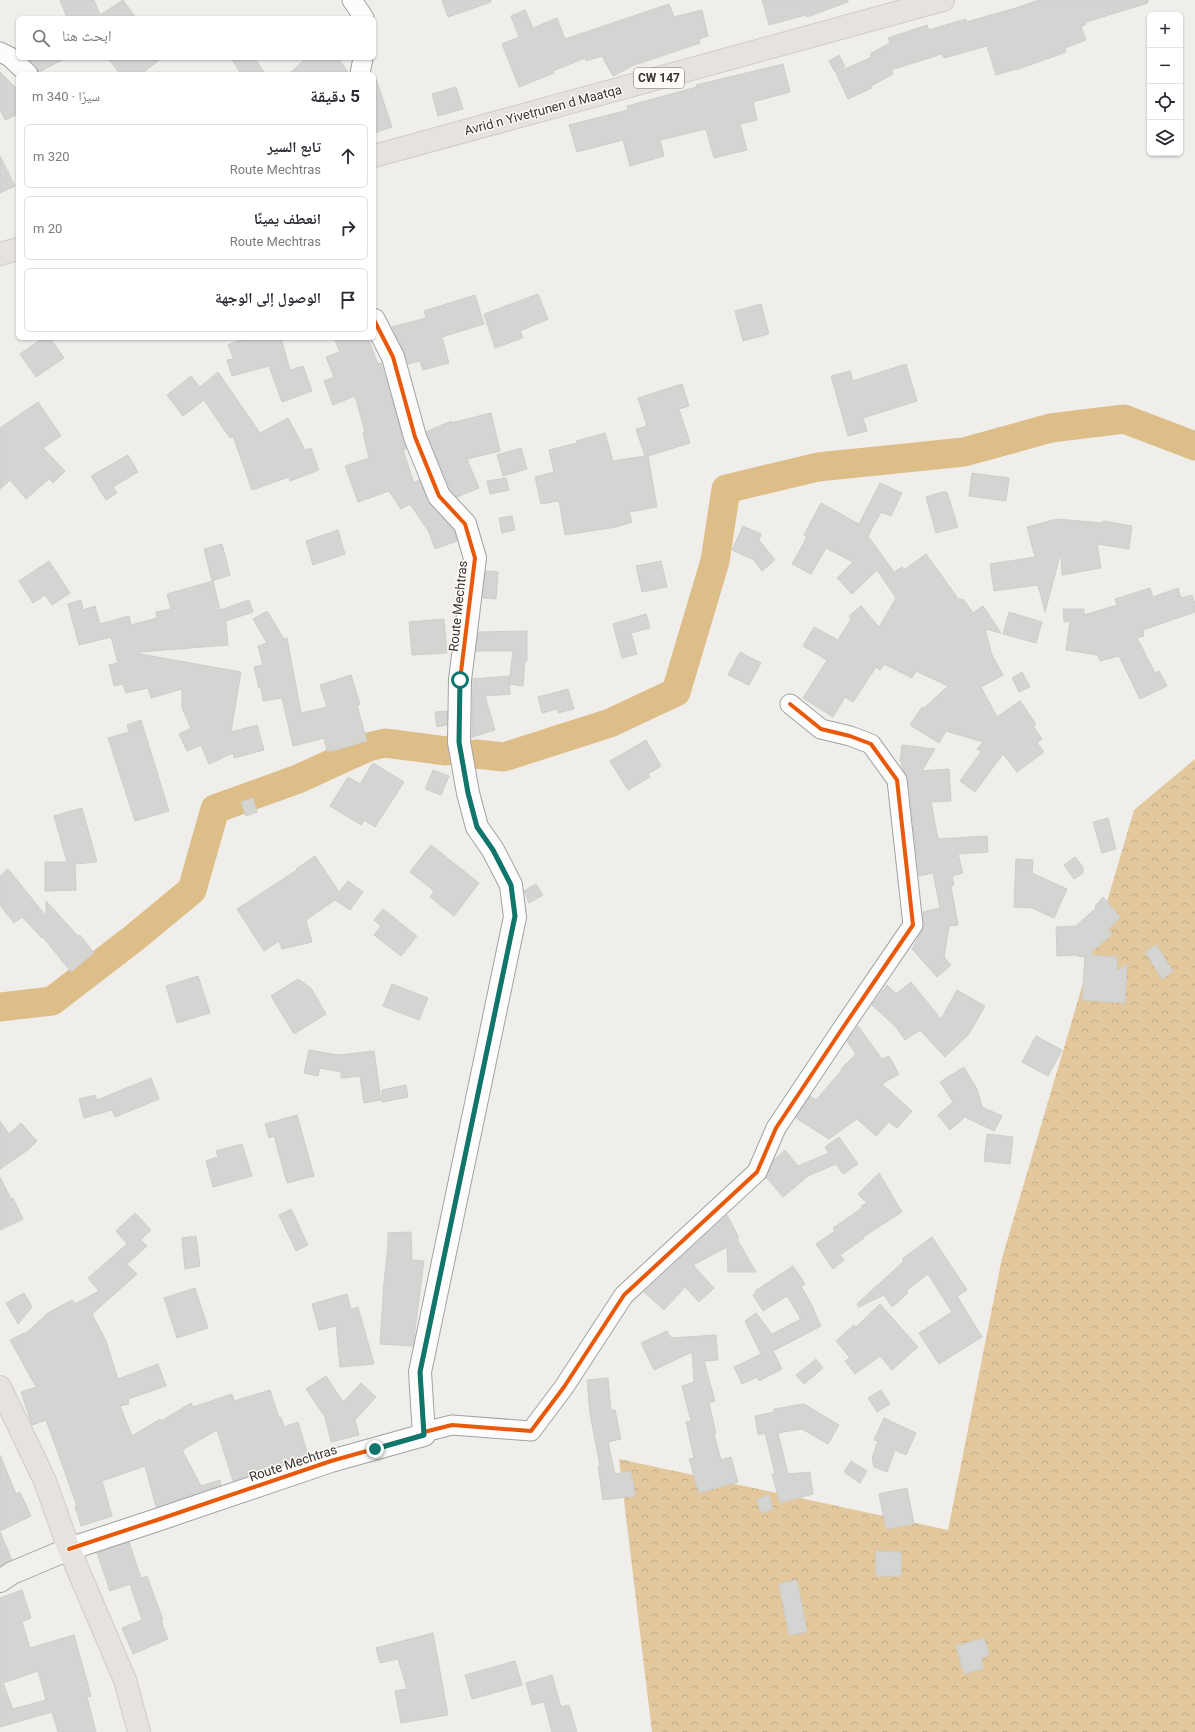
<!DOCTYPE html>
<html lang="ar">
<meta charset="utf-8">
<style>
:root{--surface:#fff;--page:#f7f7f7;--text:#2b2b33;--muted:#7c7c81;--line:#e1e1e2}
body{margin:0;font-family:Roboto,"Noto Naskh Arabic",sans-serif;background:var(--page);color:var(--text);direction:rtl}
.controls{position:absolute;right:12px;top:12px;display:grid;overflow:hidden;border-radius:6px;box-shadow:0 1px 3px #0004}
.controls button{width:36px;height:36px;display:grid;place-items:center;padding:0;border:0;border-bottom:1px solid var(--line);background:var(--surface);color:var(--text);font:20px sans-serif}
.stop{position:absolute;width:12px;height:12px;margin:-9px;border:3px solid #0f766e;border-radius:50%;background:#fff}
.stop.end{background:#0f766e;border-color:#fff;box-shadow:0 1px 4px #0008}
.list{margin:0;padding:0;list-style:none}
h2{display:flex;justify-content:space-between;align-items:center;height:52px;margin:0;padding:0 16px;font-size:17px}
h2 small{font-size:13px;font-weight:400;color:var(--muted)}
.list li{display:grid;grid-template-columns:26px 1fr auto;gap:12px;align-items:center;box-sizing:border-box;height:64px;margin:0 8px 8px;padding:0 8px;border:1px solid var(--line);border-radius:6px}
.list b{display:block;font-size:15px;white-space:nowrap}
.list p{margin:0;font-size:13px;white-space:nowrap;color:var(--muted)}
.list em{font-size:13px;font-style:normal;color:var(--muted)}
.icon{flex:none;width:22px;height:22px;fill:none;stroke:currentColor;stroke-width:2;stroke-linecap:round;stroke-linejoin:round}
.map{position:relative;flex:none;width:1195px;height:1732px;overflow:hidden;direction:ltr}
.search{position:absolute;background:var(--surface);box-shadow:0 1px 3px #0004;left:16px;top:16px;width:360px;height:44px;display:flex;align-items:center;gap:10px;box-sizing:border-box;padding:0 14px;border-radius:6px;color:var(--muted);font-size:15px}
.panel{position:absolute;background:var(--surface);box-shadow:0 1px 3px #0004;left:16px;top:72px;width:360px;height:268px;border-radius:6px;direction:rtl}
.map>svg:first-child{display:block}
.forest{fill:url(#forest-crowns)}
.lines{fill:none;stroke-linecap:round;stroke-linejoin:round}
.river{stroke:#debe88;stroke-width:29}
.building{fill:#d4d4d3;stroke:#cdcecc;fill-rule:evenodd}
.minor-casing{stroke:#a3a29f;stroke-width:21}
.tertiary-casing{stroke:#a3a29f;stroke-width:24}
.secondary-casing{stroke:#a3a29f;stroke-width:24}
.primary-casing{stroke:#cecccb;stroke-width:24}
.minor{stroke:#fdfcfc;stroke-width:19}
.tertiary{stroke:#fdfcfc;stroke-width:22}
.secondary{stroke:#f1f0ed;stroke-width:22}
.primary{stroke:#e6e2dd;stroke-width:22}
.cycleway-casing{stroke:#fffcf8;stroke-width:6}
.cycleway{stroke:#e8590c;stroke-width:4}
.route{stroke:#0f766e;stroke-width:5}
.labels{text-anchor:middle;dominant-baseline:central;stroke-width:3;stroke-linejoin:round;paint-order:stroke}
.shield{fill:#fffcf8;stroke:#73716e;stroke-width:1}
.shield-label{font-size:12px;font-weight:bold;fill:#373533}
.street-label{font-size:13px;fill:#373533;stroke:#fffcf8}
</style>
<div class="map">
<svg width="1195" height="1732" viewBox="0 0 1195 1732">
<defs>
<pattern id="forest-crowns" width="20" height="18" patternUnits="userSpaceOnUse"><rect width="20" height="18" fill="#e2c89c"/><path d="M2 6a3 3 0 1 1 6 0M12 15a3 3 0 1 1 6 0" fill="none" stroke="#c2ac87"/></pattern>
</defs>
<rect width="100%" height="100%" fill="#f0eeeb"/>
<path class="forest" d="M 1195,759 L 1195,1732 L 652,1732 L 619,1459 L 948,1530 L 1002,1258 L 1134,810 Z"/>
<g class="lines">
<path class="river" d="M 476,754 L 504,757 L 610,723 L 676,692 L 715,561 L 726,489 L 818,467 L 964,452 L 1051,428 L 1124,419 L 1195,446
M 0,1007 L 52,1001 L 134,938 L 192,890 L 215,809 L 298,779 L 368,747 L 385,743 L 446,751"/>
</g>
<path class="building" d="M 60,0 L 94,0 L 100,15 L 123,0 L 136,18 L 67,18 Z
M 442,0 L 491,0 L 491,2 L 448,17 Z
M 762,0 L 848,0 L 848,2 L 807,17 L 806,15 L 769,25 Z
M 1039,0 L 1148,0 L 1148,3 L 1086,22 L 1086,24 L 1081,27 L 1086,40 L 1065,48 L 1066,52 L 1016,70 L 1016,69 L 996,75 L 987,46 L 944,58 L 942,54 L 891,70 L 893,74 L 871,86 L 872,88 L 848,99 L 836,73 L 872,57 L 870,54 L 890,43 L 888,38 L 927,25 L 929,30 L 966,19 L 966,22 L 1016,8 Z
M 669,4 L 674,17 L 702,10 L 708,36 L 699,39 L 700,43 L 632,66 L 613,76 L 602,56 L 586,61 L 585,58 L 553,71 L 554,73 L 519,87 L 502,44 L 519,37 L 511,16 L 525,10 L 533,28 L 557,18 L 565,39 Z
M 839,55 L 845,67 L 835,72 L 829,61 Z
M 27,58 L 66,58 L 39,72 L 36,66 Z
M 108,58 L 162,58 L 141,74 L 120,74 Z
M 231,58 L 255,58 L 265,74 L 241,74 Z
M 306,58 L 338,58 L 349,74 L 289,74 Z
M 783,64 L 790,92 L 753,102 L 757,120 L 740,124 L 747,150 L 714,158 L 706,129 L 660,140 L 664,156 L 630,166 L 623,140 L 577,152 L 569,125 L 628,110 L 627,106 L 697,87 L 696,85 Z
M 0,72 L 18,90 L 18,114 L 5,120 L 0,109 Z
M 376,79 L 392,127 L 374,133 L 374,80 Z
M 456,87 L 463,109 L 438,116 L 432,94 Z
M 0,156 L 15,186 L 0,193 Z
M 538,294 L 548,319 L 520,331 L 523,338 L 495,348 L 484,314 Z
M 475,295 L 484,324 L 442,337 L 449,363 L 423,370 L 420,361 L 408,364 L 404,351 L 392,327 L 426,318 L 424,311 Z
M 761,304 L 769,334 L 743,341 L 735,311 Z
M 43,338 L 50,338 L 64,358 L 36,377 L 20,354 Z
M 245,338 L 281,338 L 290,370 L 303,366 L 312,391 L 282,402 L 269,366 L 232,376 L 227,360 L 234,359 L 228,345 Z
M 334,338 L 368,338 L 378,364 L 381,363 L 406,449 L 403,450 L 414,483 L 419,480 L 428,501 L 453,529 L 457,541 L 435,549 L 429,532 L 410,504 L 401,509 L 389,491 L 358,502 L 345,466 L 369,458 L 363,433 L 365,432 L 355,396 L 333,405 L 324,381 L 334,377 L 326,357 L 340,352 Z
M 906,364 L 917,401 L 863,418 L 867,431 L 848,436 L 831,376 L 850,371 L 853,381 Z
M 218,372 L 260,433 L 288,418 L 305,450 L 311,448 L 319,470 L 290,481 L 289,477 L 252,490 L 233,436 L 230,438 L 204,400 L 183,416 L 167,395 L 191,376 L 200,387 Z
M 682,384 L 689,406 L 679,409 L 690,443 L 648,456 L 657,507 L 629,512 L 632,522 L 616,527 L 565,535 L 559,501 L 541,504 L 535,477 L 554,472 L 549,450 L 577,443 L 576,441 L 605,433 L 613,461 L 645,456 L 636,429 L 647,426 L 638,398 Z
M 38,402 L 61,436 L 43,448 L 65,471 L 53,483 L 49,479 L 26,499 L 10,480 L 0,489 L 0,428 Z
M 491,413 L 500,451 L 467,459 L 479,488 L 457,497 L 450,489 L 426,432 L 451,421 L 451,423 Z
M 521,448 L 527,469 L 503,476 L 497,455 Z
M 128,455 L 138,472 L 113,487 L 117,493 L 106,500 L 91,476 Z
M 972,473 L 1009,478 L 1006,501 L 969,496 Z
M 506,478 L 509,490 L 490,494 L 487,481 Z
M 880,483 L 902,493 L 891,516 L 881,512 L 868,536 L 894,572 L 902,567 L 904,570 L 926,554 L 957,597 L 953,597 L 964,600 L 973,613 L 983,606 L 1001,633 L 985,629 L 992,655 L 1003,675 L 981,687 L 997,717 L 1020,701 L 1036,724 L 1033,726 L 1042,739 L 1037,743 L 1044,752 L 1017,772 L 1003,754 L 975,792 L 960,781 L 981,752 L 977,749 L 983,742 L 946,731 L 939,743 L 910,725 L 922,707 L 924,708 L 948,686 L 916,671 L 912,678 L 884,664 L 880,670 L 876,667 L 853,702 L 845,697 L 833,717 L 803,698 L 827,660 L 803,646 L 814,627 L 838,640 L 851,619 L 849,616 L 861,606 L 879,627 L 896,598 L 877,570 L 852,594 L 837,578 L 853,562 L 826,548 L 811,574 L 792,564 L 807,537 L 804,535 L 821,503 L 859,524 Z
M 942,492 L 947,492 L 958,527 L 936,533 L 926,497 Z
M 512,516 L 515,530 L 502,533 L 499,518 Z
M 1057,519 L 1103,523 L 1103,521 L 1132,526 L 1129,549 L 1097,544 L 1101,568 L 1062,575 L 1061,552 L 1045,612 L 1038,585 L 994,591 L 990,564 L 1035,557 L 1027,527 Z
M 743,526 L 761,534 L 759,540 L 775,560 L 762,571 L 754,560 L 732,550 Z
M 338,530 L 345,554 L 313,565 L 306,541 Z
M 222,544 L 230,575 L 212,581 L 204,549 Z
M 49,561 L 70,593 L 52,605 L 45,595 L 33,603 L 19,581 Z
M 661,561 L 667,587 L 642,592 L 636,566 Z
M 486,571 L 498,572 L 496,599 L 483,598 Z
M 213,581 L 220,610 L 249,600 L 253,612 L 226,621 L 228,645 L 140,652 L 140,654 L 241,672 L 231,732 L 257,725 L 264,750 L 234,758 L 233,753 L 209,764 L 201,745 L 187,751 L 179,734 L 191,728 L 182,708 L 182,689 L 151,698 L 148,688 L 126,693 L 123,684 L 114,686 L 109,665 L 118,663 L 111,637 L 79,645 L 68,604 L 81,600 L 83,610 L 95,606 L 100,624 L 129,616 L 131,625 L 157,618 L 156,612 L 171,609 L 167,594 Z
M 1150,588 L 1153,597 L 1178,588 L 1181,598 L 1192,595 L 1195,604 L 1195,612 L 1143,630 L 1144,636 L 1137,638 L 1155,673 L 1159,671 L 1167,686 L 1140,699 L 1119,656 L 1100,661 L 1098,655 L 1066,650 L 1070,621 L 1064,622 L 1063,609 L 1084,609 L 1084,615 L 1117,605 L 1115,599 Z
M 267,611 L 284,639 L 287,638 L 301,713 L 327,707 L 320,685 L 351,675 L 360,704 L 357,705 L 367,741 L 333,751 L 327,751 L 324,738 L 293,746 L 282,698 L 263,701 L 261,688 L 259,688 L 254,667 L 263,665 L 258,646 L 267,643 L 253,619 Z
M 1009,612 L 1042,622 L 1036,643 L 1003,634 Z
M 646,614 L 650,628 L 631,633 L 637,654 L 622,658 L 613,624 Z
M 444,619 L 447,653 L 412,655 L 409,622 Z
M 527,631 L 527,661 L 525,661 L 523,686 L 509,684 L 513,651 L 476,651 L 478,632 Z
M 740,652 L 761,663 L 749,685 L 728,675 Z
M 1022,672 L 1030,687 L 1019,692 L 1012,678 Z
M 509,676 L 510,694 L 485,696 L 495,730 L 472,737 L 473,679 Z
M 568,689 L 574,709 L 558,713 L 557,709 L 542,713 L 538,697 Z
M 447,711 L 447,725 L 437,727 L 435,712 Z
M 141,720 L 169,811 L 135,821 L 108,738 L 129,732 L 127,725 Z
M 646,740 L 661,766 L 648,774 L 650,777 L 628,790 L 610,761 Z
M 902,745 L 935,749 L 922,771 L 949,769 L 951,801 L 931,802 L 938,839 L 987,836 L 988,852 L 958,854 L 963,873 L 952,876 L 954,885 L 951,886 L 958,925 L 949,926 L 944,957 L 951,965 L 937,977 L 912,949 L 922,931 L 924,924 L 923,912 L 940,908 L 933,873 L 919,876 L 908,779 L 902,768 L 901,761 L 900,761 Z
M 373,763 L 404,782 L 375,827 L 364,820 L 361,825 L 330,806 L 348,777 L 360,784 Z
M 433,770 L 449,776 L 441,795 L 425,789 Z
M 253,798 L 257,812 L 246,816 L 241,802 Z
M 82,808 L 97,862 L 75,864 L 76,890 L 45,891 L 45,862 L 67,862 L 54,816 Z
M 1108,818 L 1116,849 L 1102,853 L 1093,822 Z
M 431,845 L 479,883 L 454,916 L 430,897 L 434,891 L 410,872 Z
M 315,856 L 339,892 L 348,881 L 363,892 L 350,910 L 335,900 L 306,920 L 312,942 L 282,949 L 279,941 L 264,951 L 237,909 L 297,870 L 296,869 Z
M 1075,857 L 1083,867 L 1083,873 L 1074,879 L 1064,865 Z
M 1016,859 L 1033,860 L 1032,873 L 1067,889 L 1054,918 L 1032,908 L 1014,907 Z
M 8,869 L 46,916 L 46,901 L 78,936 L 80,935 L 94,953 L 71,972 L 43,937 L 42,938 L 22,917 L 14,923 L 0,905 L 0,876 Z
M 536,884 L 543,895 L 529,903 L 524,891 Z
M 1103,897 L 1120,917 L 1108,930 L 1112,934 L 1089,955 L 1117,957 L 1117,971 L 1127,964 L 1125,1003 L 1082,1000 L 1085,957 L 1077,956 L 1077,955 L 1057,956 L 1056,927 L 1076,926 L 1096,908 L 1095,906 Z
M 383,909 L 417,936 L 401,956 L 374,935 L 381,926 L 374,920 Z
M 1156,945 L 1173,971 L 1162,979 L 1145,952 Z
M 198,976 L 210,1013 L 177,1023 L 166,986 Z
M 298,979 L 311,988 L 326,1014 L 294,1034 L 271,996 Z
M 911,982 L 941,1019 L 957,990 L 985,1006 L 969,1034 L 945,1057 L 920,1030 L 905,1040 L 896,1027 L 872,1005 L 887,985 L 896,994 Z
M 392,984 L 428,998 L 419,1020 L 383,1006 Z
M 858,1026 L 882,1059 L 889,1056 L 899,1074 L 882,1084 L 912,1111 L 897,1128 L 889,1122 L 876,1136 L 857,1119 L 829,1139 L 796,1118 L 810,1096 L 816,1100 L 842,1070 L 841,1069 L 856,1054 L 847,1041 Z
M 1036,1036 L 1062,1050 L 1048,1076 L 1022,1062 Z
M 309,1050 L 338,1055 L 374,1051 L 381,1100 L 364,1103 L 360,1076 L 341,1078 L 341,1072 L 320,1068 L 318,1076 L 304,1073 Z
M 964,1067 L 977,1089 L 982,1107 L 1002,1116 L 994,1131 L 965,1117 L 950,1130 L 938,1115 L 953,1102 L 940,1082 Z
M 151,1078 L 159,1099 L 115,1117 L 112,1110 L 84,1118 L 79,1099 L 95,1095 L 97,1100 Z
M 406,1085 L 408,1097 L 382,1102 L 382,1090 Z
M 297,1115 L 314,1176 L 287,1183 L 274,1136 L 269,1138 L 265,1124 Z
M 0,1121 L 9,1134 L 21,1123 L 37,1141 L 28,1150 L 0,1169 Z
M 987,1134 L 1013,1137 L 1010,1164 L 984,1161 Z
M 839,1137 L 858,1164 L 843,1174 L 836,1164 L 808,1176 L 783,1197 L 766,1177 L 774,1160 L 785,1150 L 798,1166 L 829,1153 L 825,1147 Z
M 242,1144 L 252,1176 L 213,1187 L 206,1161 L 218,1157 L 216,1151 Z
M 879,1173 L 902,1212 L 863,1237 L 864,1238 L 840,1255 L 844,1260 L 833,1269 L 816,1244 L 835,1231 L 833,1228 L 862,1208 L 861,1206 L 867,1203 L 858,1194 Z
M 0,1177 L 11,1199 L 13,1198 L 23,1219 L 0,1230 Z
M 291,1209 L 308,1245 L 296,1251 L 279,1215 Z
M 135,1213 L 151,1230 L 141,1240 L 147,1246 L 127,1264 L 137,1274 L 92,1314 L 106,1341 L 118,1379 L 158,1364 L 166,1386 L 128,1399 L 129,1404 L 120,1406 L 132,1436 L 160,1419 L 161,1421 L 191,1403 L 193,1407 L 232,1394 L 234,1401 L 270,1390 L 279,1418 L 281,1417 L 284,1427 L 298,1422 L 308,1455 L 233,1481 L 217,1430 L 182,1450 L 201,1486 L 220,1480 L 221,1485 L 156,1507 L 145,1466 L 102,1481 L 112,1516 L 81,1526 L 75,1506 L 77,1506 L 46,1420 L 32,1425 L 21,1392 L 36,1387 L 10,1340 L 24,1333 L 25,1334 L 48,1313 L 72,1300 L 75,1304 L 99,1291 L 88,1278 L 127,1244 L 116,1231 Z
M 727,1215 L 738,1236 L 738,1241 L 756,1272 L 728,1272 L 727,1247 L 693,1265 L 714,1288 L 699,1302 L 685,1287 L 664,1310 L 644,1292 Z
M 411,1232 L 412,1260 L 424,1261 L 413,1346 L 380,1344 L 384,1282 L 388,1245 L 388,1233 Z
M 196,1236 L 200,1266 L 185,1269 L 182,1238 Z
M 932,1237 L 967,1290 L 957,1296 L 982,1337 L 939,1364 L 919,1333 L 952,1312 L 928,1274 L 906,1291 L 908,1293 L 892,1307 L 884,1295 L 859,1307 L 857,1304 L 904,1261 L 902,1259 Z
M 793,1266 L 805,1284 L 801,1286 L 814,1309 L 813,1309 L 821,1326 L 773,1351 L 782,1369 L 759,1381 L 757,1377 L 742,1384 L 734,1367 L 761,1354 L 745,1321 L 756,1313 L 772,1334 L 801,1319 L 787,1296 L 763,1311 L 753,1295 L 756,1293 L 755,1291 Z
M 195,1288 L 208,1328 L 177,1338 L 164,1298 Z
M 24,1293 L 32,1307 L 18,1324 L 6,1303 Z
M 347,1294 L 351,1309 L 358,1307 L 374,1364 L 340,1367 L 336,1326 L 319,1330 L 312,1304 Z
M 880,1304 L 918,1347 L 892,1370 L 880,1356 L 855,1374 L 845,1361 L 850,1358 L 836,1341 L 854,1325 L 856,1327 Z
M 667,1331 L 671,1338 L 716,1335 L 718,1360 L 704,1361 L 715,1401 L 709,1403 L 716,1433 L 714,1434 L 721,1460 L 731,1457 L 738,1482 L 699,1493 L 689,1459 L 694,1458 L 686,1422 L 691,1421 L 682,1386 L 694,1382 L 692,1352 L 654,1370 L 641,1343 Z
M 816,1359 L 823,1368 L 804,1384 L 796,1375 Z
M 326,1376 L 343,1402 L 361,1383 L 376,1397 L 355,1420 L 359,1435 L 331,1442 L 325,1417 L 306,1389 Z
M 608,1378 L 611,1410 L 615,1410 L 621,1439 L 608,1442 L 615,1474 L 631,1471 L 635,1496 L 603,1500 L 598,1466 L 600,1466 L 590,1414 L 587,1380 Z
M 881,1390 L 890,1404 L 877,1412 L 868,1398 Z
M 804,1404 L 839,1425 L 828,1444 L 802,1429 L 778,1433 L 788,1474 L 810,1472 L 813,1494 L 780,1503 L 772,1474 L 775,1474 L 765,1433 L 758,1435 L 755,1416 L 774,1412 L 774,1409 Z
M 884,1418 L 916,1433 L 906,1455 L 895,1450 L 887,1472 L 874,1467 L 872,1458 L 878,1441 L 874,1440 Z
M 0,1455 L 16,1494 L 20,1492 L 31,1516 L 0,1531 Z
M 851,1461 L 867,1471 L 860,1483 L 844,1472 Z
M 907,1488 L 914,1524 L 886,1529 L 879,1494 Z
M 769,1495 L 773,1509 L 761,1513 L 757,1499 Z
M 0,1532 L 12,1560 L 0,1566 Z
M 129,1542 L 141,1578 L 147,1576 L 163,1620 L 161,1621 L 168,1639 L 133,1654 L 122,1628 L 142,1620 L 130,1584 L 110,1591 L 97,1553 Z
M 876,1551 L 901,1552 L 901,1576 L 876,1576 Z
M 797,1580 L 807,1632 L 789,1635 L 779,1584 Z
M 22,1590 L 31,1618 L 22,1622 L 30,1648 L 74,1635 L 91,1696 L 87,1697 L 96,1732 L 58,1732 L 52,1712 L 0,1727 L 0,1598 ZM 38,1671 L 46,1700 L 13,1709 L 3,1683 Z
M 433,1633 L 448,1715 L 401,1723 L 395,1691 L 407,1689 L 398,1659 L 380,1663 L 376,1648 Z
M 984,1638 L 989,1655 L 981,1658 L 984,1668 L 964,1674 L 956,1646 Z
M 515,1661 L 522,1685 L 472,1699 L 465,1675 Z
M 552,1675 L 561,1707 L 569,1705 L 577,1732 L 552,1732 L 544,1702 L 532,1705 L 526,1683 Z"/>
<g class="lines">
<g class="minor-casing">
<path id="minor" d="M 352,0 L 364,18
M 0,52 L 10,57 L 28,74
M 360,74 L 363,58
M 424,1432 L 452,1425 L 531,1431 L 564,1387 L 624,1295 L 757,1172 L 776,1128 L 844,1026 L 913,925 L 897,780 L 871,744 L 850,736 L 821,729 L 790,704"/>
</g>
<g class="tertiary-casing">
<path id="tertiary" d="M 69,1549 L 160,1519 L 331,1461 L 424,1435 L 420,1372 L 515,917 L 511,885 L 493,850 L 477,827 L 468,793 L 459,742 L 460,680 L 475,558 L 465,524 L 439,496 L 415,437 L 393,357 L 374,320"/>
</g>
<g class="secondary-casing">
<path id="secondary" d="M 0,1581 L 12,1573 L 69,1549"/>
</g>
<g class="primary-casing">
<path id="primary" d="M 374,156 L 943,0
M 0,254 L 18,249
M 0,1387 L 45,1481 L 69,1549 L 125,1680 L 139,1732"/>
</g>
<use href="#minor" class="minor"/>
<use href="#tertiary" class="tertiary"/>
<use href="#secondary" class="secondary"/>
<use href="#primary" class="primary"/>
<g class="cycleway-casing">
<path id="cycleway" d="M 424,1432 L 452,1425 L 531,1431 L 564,1387 L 624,1295 L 757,1172 L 776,1128 L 844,1026 L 913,925 L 897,780 L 871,744 L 850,736 L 821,729 L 790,704
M 69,1549 L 160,1519 L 331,1461 L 424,1435 L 420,1372 L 515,917 L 511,885 L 493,850 L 477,827 L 468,793 L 459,742 L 460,680 L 475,558 L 465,524 L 439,496 L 415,437 L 393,357 L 374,320"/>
</g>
<use href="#cycleway" class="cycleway"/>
</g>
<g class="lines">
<path class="route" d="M 375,1449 L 424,1435 L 420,1372 L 515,916 L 511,885 L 493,850 L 477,827 L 468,793 L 459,742 L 460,680"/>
</g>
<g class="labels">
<rect class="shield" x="634" y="68" width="50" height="20" rx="3"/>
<g class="shield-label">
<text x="659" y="78">CW 147</text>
</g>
<g class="street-label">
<text transform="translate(543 110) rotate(-15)">Avrid n Yivetṛunen d Maatqa</text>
<text transform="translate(458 606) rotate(-84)">Route Mechtras</text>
<text transform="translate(293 1463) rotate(-18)">Route Mechtras</text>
</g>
</g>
</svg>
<div class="controls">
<button>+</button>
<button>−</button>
<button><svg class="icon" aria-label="locate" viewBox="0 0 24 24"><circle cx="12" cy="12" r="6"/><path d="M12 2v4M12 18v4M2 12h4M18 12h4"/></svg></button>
<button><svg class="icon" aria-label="layers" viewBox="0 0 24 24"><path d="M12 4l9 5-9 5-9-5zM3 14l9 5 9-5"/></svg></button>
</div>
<div class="stop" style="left:460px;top:680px"></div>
<div class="stop end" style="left:375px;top:1449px"></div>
<div class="search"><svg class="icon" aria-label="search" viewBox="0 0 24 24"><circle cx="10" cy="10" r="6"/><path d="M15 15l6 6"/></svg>ابحث هنا</div>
<section class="panel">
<h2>5 دقيقة<small>سيرًا · 340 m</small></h2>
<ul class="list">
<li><svg class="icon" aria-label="ahead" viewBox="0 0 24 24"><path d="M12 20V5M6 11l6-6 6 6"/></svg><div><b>تابع السير</b><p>Route Mechtras</p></div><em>320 m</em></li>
<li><svg class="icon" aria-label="right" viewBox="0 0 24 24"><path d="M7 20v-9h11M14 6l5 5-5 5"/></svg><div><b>انعطف يمينًا</b><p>Route Mechtras</p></div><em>20 m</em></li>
<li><svg class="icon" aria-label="arrive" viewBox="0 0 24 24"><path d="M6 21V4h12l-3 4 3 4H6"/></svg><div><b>الوصول إلى الوجهة</b></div></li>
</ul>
</section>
</div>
